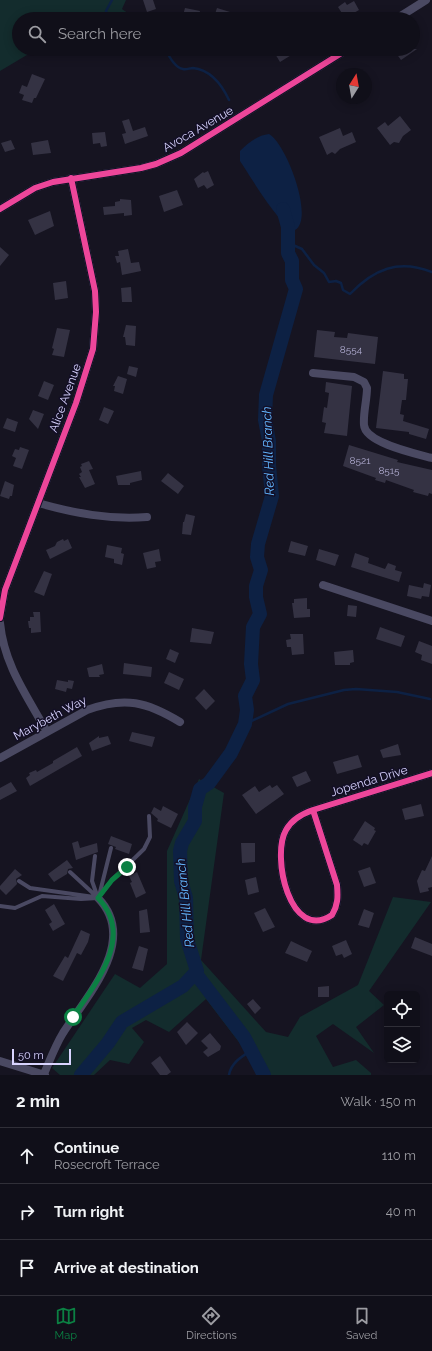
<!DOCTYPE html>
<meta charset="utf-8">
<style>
:root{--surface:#100f19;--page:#191822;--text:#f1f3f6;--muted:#9c9ca2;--line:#302f38;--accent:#0b8043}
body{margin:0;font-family:Raleway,sans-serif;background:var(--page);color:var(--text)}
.controls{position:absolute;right:12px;bottom:12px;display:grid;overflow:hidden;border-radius:6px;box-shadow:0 2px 10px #0003}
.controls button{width:36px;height:36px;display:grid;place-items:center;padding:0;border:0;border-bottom:1px solid var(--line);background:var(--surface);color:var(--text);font:20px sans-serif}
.compass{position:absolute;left:336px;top:68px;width:36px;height:36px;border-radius:50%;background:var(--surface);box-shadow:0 2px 10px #0003;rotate:11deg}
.scale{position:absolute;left:12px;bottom:10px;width:59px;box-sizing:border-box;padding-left:4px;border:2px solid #d9d4ff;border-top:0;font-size:11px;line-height:14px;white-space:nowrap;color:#d9d4ff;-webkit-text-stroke:3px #130f26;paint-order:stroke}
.stop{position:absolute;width:12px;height:12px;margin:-9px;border:3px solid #0b8043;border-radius:50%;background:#fff}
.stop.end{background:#0b8043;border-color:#fff;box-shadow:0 1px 4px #0008}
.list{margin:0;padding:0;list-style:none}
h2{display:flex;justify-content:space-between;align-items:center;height:52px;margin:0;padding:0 16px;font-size:17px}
h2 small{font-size:13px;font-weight:400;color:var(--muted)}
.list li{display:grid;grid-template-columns:26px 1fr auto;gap:12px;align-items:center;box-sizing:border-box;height:56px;padding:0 16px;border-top:1px solid var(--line)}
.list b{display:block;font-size:15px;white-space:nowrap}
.list p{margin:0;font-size:13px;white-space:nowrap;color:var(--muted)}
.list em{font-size:13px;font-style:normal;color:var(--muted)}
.icon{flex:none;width:22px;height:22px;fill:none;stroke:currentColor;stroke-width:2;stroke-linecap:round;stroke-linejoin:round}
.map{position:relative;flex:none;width:432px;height:1075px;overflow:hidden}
.search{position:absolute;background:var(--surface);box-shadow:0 2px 10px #0003;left:12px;right:12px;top:12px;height:44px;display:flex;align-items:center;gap:10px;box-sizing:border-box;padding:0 14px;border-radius:22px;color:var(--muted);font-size:15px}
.sheet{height:220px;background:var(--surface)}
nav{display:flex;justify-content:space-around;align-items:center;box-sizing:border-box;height:56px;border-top:1px solid var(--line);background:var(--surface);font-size:11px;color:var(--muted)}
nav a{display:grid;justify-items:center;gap:2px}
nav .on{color:var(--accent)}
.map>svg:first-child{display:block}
.green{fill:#132c2d}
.water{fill:#0d2144}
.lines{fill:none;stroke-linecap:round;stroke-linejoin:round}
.stream{stroke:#0d2144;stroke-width:2.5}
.river{stroke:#0d2144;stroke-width:14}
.building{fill:#343243}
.lane{stroke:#4a4962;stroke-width:4}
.street{stroke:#4a4962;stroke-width:8}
.cycleway-casing{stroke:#130f26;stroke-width:8}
.cycleway{stroke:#ed469a;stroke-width:6}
.route{stroke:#0b8043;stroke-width:5}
.labels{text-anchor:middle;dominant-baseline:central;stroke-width:3;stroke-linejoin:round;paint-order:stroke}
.number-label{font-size:10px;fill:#b0acd0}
.street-label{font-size:12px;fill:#d9d4ff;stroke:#130f26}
.water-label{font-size:13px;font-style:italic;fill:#62b6ff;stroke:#130f26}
</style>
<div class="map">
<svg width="432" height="1075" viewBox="0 0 432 1075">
<rect width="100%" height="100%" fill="#161421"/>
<path class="green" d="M 0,0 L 126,0 L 122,9 L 136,19 L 19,19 L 19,49 L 37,49 L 0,71 Z
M 199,779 L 224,793 L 201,960 L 266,1032 L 288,1037 L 300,1017 L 358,985 L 393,897 L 431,902 L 369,991 L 384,1005 L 356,1027 L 374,1053 L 333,1024 L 316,1036 L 333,1067 L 356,1060 L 371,1073 L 371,1075 L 258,1075 L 251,1058 L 206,999 L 169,1032 L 146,1020 L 132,1028 L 144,1042 L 129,1064 L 110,1060 L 94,1075 L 60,1075 L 52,1068 L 115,974 L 140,988 L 167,964 L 167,851 Z"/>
<path class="water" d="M 269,134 C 286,143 315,219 295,230 C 281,229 249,174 240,161 L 240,151 C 248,143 258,135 269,134 Z"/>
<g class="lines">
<path class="stream" d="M 109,19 L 106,11 L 112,0
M 165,49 C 169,56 175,68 183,69 C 186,70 190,68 193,68 C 211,70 222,85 229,100
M 287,239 L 293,245 L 302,249 L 314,265 L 324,273 L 329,282 L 336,281 L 341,283 L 343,290 L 350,294 C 374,269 398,259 432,272
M 245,724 L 288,704 L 344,690 L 356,689 L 397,692 L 430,699
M 229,1075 C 231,1063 241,1057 252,1050"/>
<path class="river" d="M 196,974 L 244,1037 L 264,1075
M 81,1075 L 108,1043 L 122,1022 L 183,986 L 197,971 L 187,939 L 186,898 L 181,881 L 180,851 L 182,843 L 195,821 L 195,807 L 200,789 L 209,783 L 231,753 L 245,724 L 247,710 L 245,696 L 253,680 L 251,664 L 253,627 L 260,614 L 256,597 L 256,586 L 261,570 L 257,557 L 258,544 L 272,496 L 269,465 L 269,441 L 265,420 L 266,395 L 296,289 L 292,280 L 292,261 L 288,253 L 288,227 L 283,209"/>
</g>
<path class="building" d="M 143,0 L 153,0 L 156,9 L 147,12 Z
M 354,1 L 359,10 L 345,18 L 338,7 L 345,2 L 347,5 Z
M 185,8 L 200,11 L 198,19 L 182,19 Z
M 217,8 L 230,12 L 228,19 L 214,17 Z
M 278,49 L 290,49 L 293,54 L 280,62 L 274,52 Z
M 393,49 L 417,49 L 401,60 Z
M 32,74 L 45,79 L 36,98 L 34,98 L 32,103 L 22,100 L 24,95 L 19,93 L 22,85 L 27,87 Z
M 400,116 L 411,130 L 403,136 L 399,143 L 394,142 L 390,145 L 377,128 L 385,122 L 388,126 Z
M 129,119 L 133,131 L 145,127 L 148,136 L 125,144 L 122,134 L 126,133 L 122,121 Z
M 340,128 L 343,136 L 352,132 L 356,142 L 340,149 L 335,154 L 332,152 L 327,155 L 319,137 Z
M 105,132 L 107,146 L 101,147 L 100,143 L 93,144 L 92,133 Z
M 11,140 L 15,149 L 5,152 L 1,143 Z
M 48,140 L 51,153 L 33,155 L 31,143 Z
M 208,171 L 214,185 L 207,189 L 204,185 L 198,188 L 194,179 L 203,172 L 204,173 Z
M 177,190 L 183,205 L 164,212 L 159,196 Z
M 120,199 L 131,200 L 132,215 L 124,216 L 124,213 L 104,215 L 103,207 L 115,206 L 115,202 L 120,201 Z
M 50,211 L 54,226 L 35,235 L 28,220 Z
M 0,247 L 9,255 L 0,266 Z
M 128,249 L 131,263 L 139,262 L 141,271 L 122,275 L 120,262 L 117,263 L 115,256 L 119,256 L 118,251 Z
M 66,281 L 68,298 L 55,300 L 53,283 Z
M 131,287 L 132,302 L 122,302 L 121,288 Z
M 126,325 L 136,326 L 135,346 L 126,345 L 125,337 L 123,337 Z
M 57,328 L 70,330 L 64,357 L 52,355 L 54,349 L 52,348 Z
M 317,330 L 335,332 L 334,337 L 347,338 L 348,333 L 378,337 L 375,364 L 314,357 Z
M 129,366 L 138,368 L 136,377 L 127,374 Z
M 383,371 L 404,374 L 404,379 L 408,379 L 406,400 L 402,400 L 400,414 L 404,415 L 403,421 L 429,429 L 426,439 L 409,434 L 409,432 L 376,428 Z
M 118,376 L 127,379 L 123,394 L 114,391 L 115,386 L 113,386 Z
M 44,381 L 54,385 L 48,400 L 38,396 Z
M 326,382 L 352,386 L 347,436 L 324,433 L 326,423 L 322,422 L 324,407 L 327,408 L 329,393 L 325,392 Z
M 104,407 L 114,411 L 108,424 L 99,420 Z
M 33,410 L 44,414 L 38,429 L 29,419 Z
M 7,418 L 18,422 L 15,432 L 3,428 Z
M 349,445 L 398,460 L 397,462 L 432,470 L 432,494 L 429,493 L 428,496 L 413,492 L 414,490 L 386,480 L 385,483 L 375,480 L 376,478 L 343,466 Z
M 20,447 L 29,450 L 22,469 L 13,466 L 16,458 L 12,456 L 15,449 L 19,450 Z
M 89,461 L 93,469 L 89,470 L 95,484 L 85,488 L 79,477 L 81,477 L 79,474 L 82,472 L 80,467 L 82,466 L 81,464 Z
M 141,471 L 142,480 L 130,483 L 130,485 L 118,485 L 116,476 Z
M 168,473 L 184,486 L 178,494 L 161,481 Z
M 5,481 L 14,485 L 12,496 L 10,496 L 9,499 L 0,496 Z
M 186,514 L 195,516 L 191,535 L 182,534 L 183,522 L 184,522 Z
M 63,539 L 64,541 L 68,539 L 72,548 L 50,559 L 46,550 L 55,546 L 57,542 Z
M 291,541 L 308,546 L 305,556 L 288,552 Z
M 107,545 L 122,548 L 121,553 L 124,554 L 122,565 L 114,563 L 114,559 L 105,557 Z
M 159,549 L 161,561 L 155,562 L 156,567 L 147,569 L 143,553 Z
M 319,549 L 339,555 L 335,566 L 316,560 Z
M 355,553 L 369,558 L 368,563 L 385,569 L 388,563 L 396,566 L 395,570 L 402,572 L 399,582 L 351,567 Z
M 44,571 L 52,574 L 44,596 L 34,592 Z
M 424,583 L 431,585 L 429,597 L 422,596 L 421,599 L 407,596 L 409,585 L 423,588 Z
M 307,598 L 307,609 L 310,609 L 310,617 L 294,618 L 292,603 L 294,603 L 294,599 Z
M 348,605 L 357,606 L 356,617 L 347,616 Z
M 33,612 L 40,612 L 41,632 L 31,633 L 31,628 L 29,628 L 28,621 L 30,621 L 30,617 L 34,617 Z
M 380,627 L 405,636 L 401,647 L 376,639 Z
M 192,628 L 214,632 L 211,644 L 190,642 Z
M 290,634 L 303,634 L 304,654 L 292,655 L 291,647 L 287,647 L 286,640 L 291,639 Z
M 419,641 L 432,646 L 432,664 L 421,660 L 422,655 L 415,652 Z
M 170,649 L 179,653 L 175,663 L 166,659 Z
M 353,650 L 354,662 L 350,663 L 350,665 L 335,665 L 334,652 Z
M 124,663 L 152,667 L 151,677 L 123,674 Z
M 102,664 L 104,674 L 99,675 L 100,677 L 89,677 L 87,668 Z
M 169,672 L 184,679 L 179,690 L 164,683 Z
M 57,680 L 68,682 L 68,680 L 74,681 L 72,689 L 67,688 L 66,692 L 55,689 Z
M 204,689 L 215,701 L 206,710 L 195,698 Z
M 132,732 L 155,737 L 152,747 L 129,741 Z
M 99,736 L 99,738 L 108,736 L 111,744 L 92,751 L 89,743 Z
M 398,744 L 401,755 L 383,758 L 380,750 Z
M 77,747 L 82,756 L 30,786 L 26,778 L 30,775 L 29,773 L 36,770 L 37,772 L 53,763 L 53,761 Z
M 358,755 L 362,767 L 337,774 L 333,762 Z
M 306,771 L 311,781 L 297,787 L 292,777 Z
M 11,782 L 17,791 L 0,800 L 0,788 Z
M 270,785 L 272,788 L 277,785 L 284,794 L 256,814 L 242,795 L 255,786 L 259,792 Z
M 421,804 L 424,816 L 405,820 L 402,809 Z
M 163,806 L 178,814 L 171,828 L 157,821 L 158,819 L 151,813 L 154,807 L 161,811 Z
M 365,821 L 375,828 L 374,830 L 376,831 L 368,845 L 364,843 L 362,846 L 353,840 Z
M 111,836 L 132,844 L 129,854 L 115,849 L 116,847 L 108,844 Z
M 78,841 L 80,848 L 97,843 L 98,852 L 76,860 L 72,843 Z
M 241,843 L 255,843 L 255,862 L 242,863 Z
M 432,856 L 432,887 L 428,888 L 429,891 L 420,893 L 417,881 L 422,870 L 425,871 Z
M 67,860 L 73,868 L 68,869 L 67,874 L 54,882 L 48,874 Z
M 370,867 L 376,883 L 364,887 L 358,871 Z
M 15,869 L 22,875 L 16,879 L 17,884 L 6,895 L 0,889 L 0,886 Z
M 137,872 L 146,893 L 136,898 L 130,883 L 132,882 L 129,876 Z
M 256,877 L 259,892 L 248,895 L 245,880 Z
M 54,904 L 65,924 L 53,931 L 49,924 L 52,922 L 45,910 Z
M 265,908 L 275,927 L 263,932 L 254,913 Z
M 147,909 L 150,932 L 140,933 L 139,911 Z
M 364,909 L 374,913 L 369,928 L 358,925 Z
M 81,930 L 90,934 L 88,942 L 81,955 L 77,953 L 63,981 L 53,976 L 65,956 L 68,958 Z
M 415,937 L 432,944 L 432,956 L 411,948 Z
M 346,940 L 352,954 L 344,958 L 342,954 L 336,956 L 332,946 Z
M 291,941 L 312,951 L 307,962 L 285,953 Z
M 139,946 L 148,949 L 143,971 L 132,968 Z
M 329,986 L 329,997 L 318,997 L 318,987 Z
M 253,999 L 261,1008 L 255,1014 L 247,1004 Z
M 187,1022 L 198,1033 L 186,1045 L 177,1032 Z
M 210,1033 L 221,1046 L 220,1050 L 208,1057 L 203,1052 L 208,1048 L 201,1041 Z
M 160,1056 L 171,1072 L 167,1075 L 160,1075 L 151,1063 Z"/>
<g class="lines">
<path class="lane" d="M 95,856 L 92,881 L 98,898
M 70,872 L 96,896
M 19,881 L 30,888 L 94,897
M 99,896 L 111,848
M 0,906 L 15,908 L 42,896 L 81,899 L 98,898 L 112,880 L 144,849 L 150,837 L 149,816"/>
<path class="street" d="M 396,19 L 426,0
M 0,209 L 35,188 L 53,182 L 141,168 L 156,164 L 181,153 L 348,49
M 313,373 L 354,377 L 364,382 L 367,388 C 367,400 363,413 364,425 C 365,443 417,454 432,458
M 38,503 C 74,513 109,520 147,517
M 323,585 L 432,621
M 0,618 L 5,590 L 76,403 L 93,349 L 96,312 L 95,291 L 71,178
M 0,623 C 4,665 27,696 47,732
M 0,758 L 87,710 C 125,696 147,702 180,722
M 313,810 L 337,885 C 338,897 338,905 332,915 C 290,943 271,856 286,830 C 292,819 302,814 313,810 L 432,773
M 0,1061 L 45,1075
M 44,1074 C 50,1060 55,1046 63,1033 C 87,996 139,940 98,898"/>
<g class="cycleway-casing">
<path id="cycleway" d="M 0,209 L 35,188 L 53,182 L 141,168 L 156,164 L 181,153 L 348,49
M 0,618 L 5,590 L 76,403 L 93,349 L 96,312 L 95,291 L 71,178
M 313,810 L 337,885 C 338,897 338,905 332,915 C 290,943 271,856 286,830 C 292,819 302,814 313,810 L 432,773"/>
</g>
<use href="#cycleway" class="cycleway"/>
</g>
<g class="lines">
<path class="route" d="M 73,1017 C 96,983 135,936 98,898 L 112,880 L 127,867"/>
</g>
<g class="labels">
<g class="number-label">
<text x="351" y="349">8554</text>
<text x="360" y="460">8521</text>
<text x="389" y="470">8515</text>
</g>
<g class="street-label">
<text transform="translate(198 129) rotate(-30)">Avoca Avenue</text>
<text transform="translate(65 398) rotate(-70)">Alice Avenue</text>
<text transform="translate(50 718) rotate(-28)">Marybeth Way</text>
<text transform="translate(369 781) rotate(-17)">Jopenda Drive</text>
</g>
<g class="water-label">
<text transform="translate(268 451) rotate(-92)">Red Hill Branch</text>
<text transform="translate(185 903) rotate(-96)">Red Hill Branch</text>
</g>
</g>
</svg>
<div class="controls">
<button><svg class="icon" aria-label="locate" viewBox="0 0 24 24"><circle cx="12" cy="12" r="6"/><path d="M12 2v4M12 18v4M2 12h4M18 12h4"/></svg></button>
<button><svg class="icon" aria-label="layers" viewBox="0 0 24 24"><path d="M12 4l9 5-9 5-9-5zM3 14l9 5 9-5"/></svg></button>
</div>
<svg class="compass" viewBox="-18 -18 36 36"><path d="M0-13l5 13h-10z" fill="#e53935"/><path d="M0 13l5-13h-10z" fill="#9c9ca2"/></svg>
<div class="scale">50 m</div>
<div class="stop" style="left:73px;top:1017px"></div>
<div class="stop end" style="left:127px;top:867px"></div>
<div class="search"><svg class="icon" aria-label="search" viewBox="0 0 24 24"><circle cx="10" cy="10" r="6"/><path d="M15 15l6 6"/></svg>Search here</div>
</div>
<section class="sheet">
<h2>2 min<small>Walk · 150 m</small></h2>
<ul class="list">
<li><svg class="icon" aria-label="ahead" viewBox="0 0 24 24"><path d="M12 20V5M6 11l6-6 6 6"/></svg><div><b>Continue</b><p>Rosecroft Terrace</p></div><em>110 m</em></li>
<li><svg class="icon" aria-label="right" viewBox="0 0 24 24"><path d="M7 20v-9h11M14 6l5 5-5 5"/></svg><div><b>Turn right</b></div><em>40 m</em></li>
<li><svg class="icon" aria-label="arrive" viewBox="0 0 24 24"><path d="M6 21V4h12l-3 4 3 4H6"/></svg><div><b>Arrive at destination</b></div></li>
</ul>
</section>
<nav>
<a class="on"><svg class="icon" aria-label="map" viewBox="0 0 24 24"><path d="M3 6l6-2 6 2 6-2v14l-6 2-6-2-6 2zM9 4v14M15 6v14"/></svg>Map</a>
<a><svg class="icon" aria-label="directions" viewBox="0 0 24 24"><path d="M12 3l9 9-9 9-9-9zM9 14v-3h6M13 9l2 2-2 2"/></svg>Directions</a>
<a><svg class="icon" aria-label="saved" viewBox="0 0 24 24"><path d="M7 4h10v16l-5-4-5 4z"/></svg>Saved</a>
</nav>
